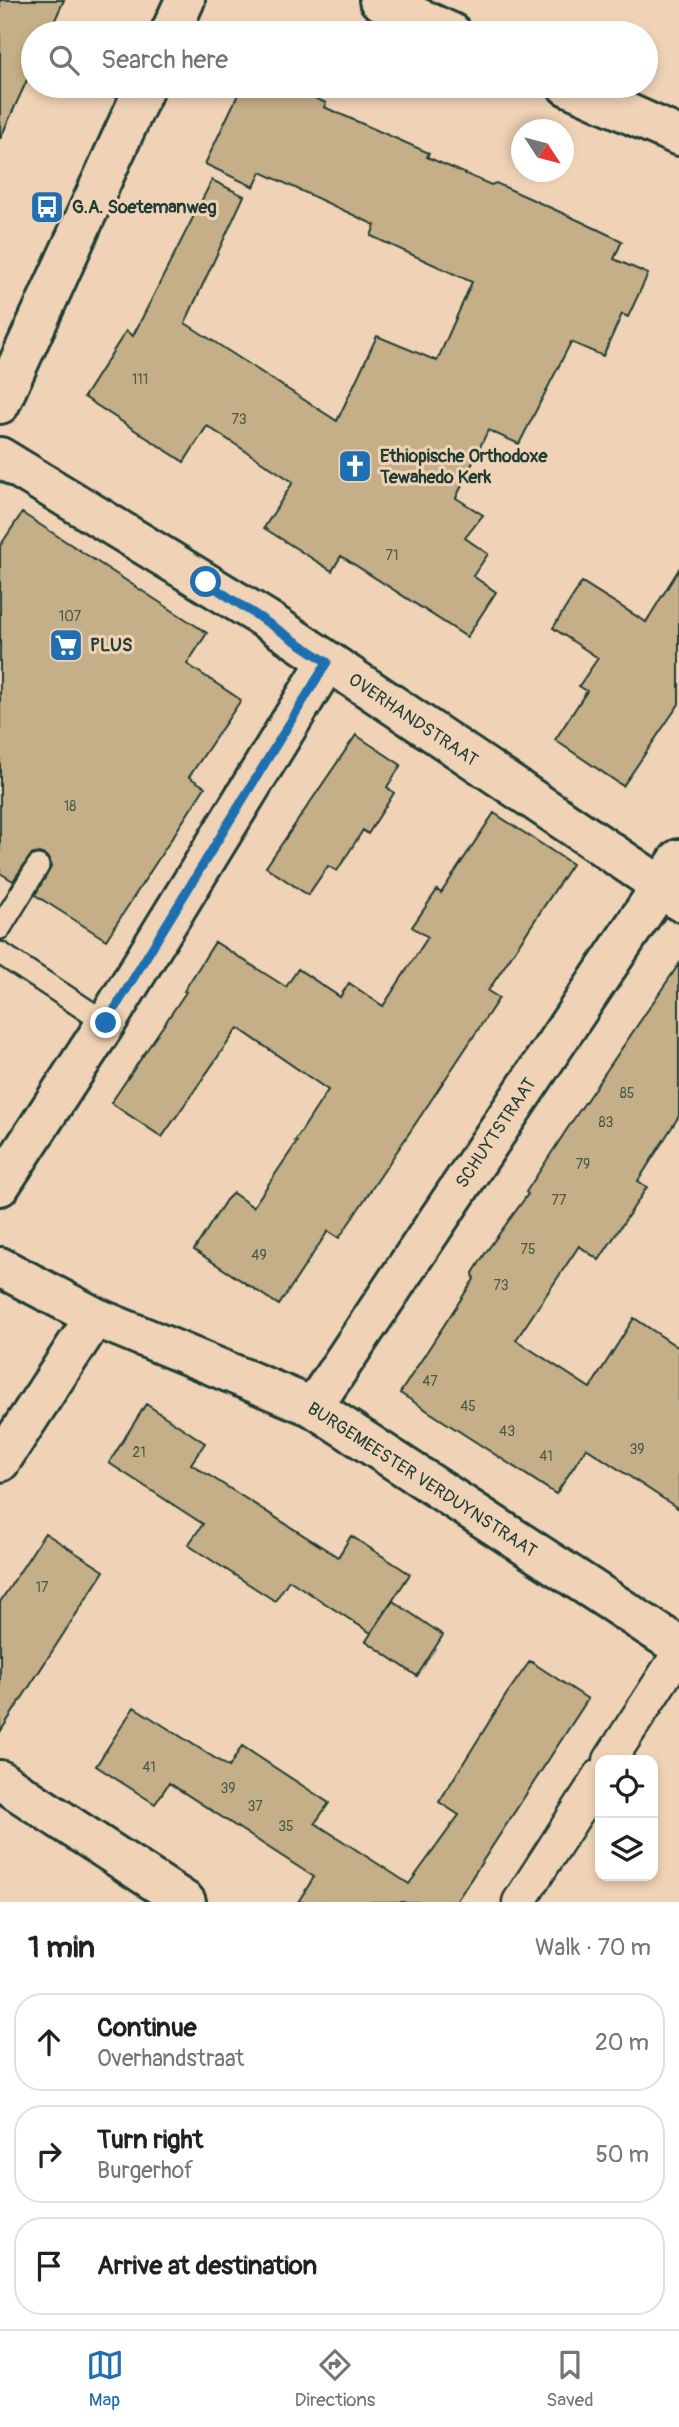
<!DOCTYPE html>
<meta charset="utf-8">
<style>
:root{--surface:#fff;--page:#f2f2f2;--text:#202124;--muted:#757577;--line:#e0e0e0;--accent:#1f6fb2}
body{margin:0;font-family:Pangolin,sans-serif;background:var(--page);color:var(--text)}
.controls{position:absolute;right:21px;bottom:21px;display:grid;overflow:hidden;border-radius:14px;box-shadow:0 4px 10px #0003}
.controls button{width:63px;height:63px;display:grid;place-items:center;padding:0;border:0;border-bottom:2px solid var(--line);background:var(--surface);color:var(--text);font:35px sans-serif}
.compass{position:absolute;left:511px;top:119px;width:63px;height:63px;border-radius:50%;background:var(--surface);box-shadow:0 4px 10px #0003;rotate:126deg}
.stop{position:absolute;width:21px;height:21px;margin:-16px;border:5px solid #1f6fb2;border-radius:50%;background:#fff}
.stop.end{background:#1f6fb2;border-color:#fff;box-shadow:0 2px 7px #0008}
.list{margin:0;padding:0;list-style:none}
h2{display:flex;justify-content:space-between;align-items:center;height:91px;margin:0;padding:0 28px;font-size:30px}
h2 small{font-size:23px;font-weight:400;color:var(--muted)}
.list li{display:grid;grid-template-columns:46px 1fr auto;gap:21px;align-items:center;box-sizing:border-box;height:98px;margin:0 14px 14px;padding:0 14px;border:2px solid var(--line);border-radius:28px}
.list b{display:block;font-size:26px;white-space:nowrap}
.list p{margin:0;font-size:23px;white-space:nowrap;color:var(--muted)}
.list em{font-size:23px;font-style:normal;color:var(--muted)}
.icon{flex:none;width:38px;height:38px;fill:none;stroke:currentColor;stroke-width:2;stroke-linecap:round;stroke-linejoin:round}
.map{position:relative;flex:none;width:679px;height:1902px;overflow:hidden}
.search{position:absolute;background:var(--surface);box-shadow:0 4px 10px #0003;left:21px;right:21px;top:21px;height:77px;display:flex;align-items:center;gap:18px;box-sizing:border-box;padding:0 24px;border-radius:38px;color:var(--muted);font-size:26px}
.sheet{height:427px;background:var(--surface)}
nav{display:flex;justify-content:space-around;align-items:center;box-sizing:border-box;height:98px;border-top:2px solid var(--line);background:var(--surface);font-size:19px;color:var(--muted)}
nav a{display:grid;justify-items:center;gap:4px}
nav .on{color:var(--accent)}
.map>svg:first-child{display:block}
.building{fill:#c5af88;stroke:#1f3d34;stroke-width:2}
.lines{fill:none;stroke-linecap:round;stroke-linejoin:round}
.service-casing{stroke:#1f3d34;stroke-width:26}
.pedestrian-casing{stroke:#1f3d34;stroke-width:37}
.minor-casing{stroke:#1f3d34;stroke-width:44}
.service{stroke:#f0d3b6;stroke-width:21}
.pedestrian{stroke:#f0d3b6;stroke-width:32}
.minor{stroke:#f0d3b6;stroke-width:38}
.route{stroke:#1f6fb2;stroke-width:9}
.labels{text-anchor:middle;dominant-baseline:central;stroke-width:6;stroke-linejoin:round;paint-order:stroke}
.number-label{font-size:14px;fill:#485a49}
.poi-label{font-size:18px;font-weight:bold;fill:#1f3d34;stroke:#f0d3b6;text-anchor:start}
.street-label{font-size:18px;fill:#1f3d34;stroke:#f0d3b6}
</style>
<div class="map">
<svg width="679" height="1902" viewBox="0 0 679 1902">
<rect width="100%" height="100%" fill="#f0d3b6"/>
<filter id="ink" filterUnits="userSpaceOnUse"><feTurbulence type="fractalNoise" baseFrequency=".0143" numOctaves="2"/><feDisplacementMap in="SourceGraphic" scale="14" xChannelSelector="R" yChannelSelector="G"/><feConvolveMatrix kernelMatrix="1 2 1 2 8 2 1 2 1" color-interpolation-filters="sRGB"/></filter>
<g filter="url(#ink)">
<path class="building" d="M 0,0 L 64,0 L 49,33 L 33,33 L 33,67 L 0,139 Z
M 242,86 L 288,86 L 326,103 L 324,107 L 429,153 L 427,157 L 491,185 L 496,183 L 582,222 L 622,241 L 614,259 L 648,274 L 628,317 L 622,314 L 603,356 L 571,342 L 519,444 L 488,430 L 456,498 L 483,515 L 465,538 L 488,554 L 473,576 L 496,592 L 467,637 L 341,556 L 332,571 L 264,528 L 293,482 L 207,426 L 184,462 L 84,397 L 126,331 L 133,336 L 212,180 L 244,196 L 185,323 L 337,421 L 377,336 L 437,361 L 472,282 L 371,236 L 375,225 L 261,172 L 254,187 L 205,164 Z
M 22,513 L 207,633 L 187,664 L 241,700 L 189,777 L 205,787 L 106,940 L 35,895 L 51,867 L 50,860 L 45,855 L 39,853 L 31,855 L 13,881 L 0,873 L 0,546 Z
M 679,569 L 679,704 L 623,786 L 555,740 L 587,691 L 579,686 L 598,658 L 553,628 L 582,582 L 646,622 Z
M 356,735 L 401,765 L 387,787 L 394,793 L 368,834 L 363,830 L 337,871 L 328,866 L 308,895 L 266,867 Z
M 494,813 L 572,864 L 488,991 L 499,998 L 456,1063 L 339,1238 L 328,1231 L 279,1305 L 194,1250 L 226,1200 L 233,1193 L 253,1207 L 297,1142 L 295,1141 L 328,1090 L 238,1028 L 162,1137 L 111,1103 L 186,992 L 184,991 L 215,942 L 286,987 L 298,969 L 340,997 L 349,983 L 383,1006 L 428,937 L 412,927 L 437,890 L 441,893 Z
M 679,964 L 679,1116 L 638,1181 L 647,1187 L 599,1260 L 579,1246 L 516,1340 L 590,1388 L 634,1318 L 679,1348 L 679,1509 L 586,1448 L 556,1494 L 400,1393 L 474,1279 L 473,1273 L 486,1252 L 528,1194 L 526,1192 L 571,1123 Z
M 146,1404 L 205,1443 L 191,1464 L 338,1557 L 351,1536 L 410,1574 L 371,1633 L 289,1580 L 275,1601 L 188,1545 L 203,1524 L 109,1463 Z
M 45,1533 L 104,1571 L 0,1732 L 0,1602 Z
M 393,1601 L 443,1635 L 417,1676 L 366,1641 Z
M 530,1661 L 588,1699 L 456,1902 L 298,1902 L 314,1877 L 169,1783 L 155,1804 L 96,1766 L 134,1707 L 229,1767 L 242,1746 L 329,1803 L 315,1823 L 409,1884 L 459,1815 L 439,1802 L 506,1695 Z"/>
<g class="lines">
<g class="service-casing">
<path id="service" d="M 0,928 L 38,866
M 0,953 L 106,1023"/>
</g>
<g class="pedestrian-casing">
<path id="pedestrian" d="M 610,1760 L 679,1653
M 519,1902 L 600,1776"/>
</g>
<g class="minor-casing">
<path id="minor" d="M 379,0 L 452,33
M 170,33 L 185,0
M 567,86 L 679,136
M 0,404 L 145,86
M 0,457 L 267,620 L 661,886 L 679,901
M 0,1186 L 106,1023 L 327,662
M 0,1267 L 95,1317 L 313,1407 L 679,1646
M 313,1407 L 679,859
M 0,1462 L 95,1317
M 0,1780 L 186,1902"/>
</g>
<use href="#service" class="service"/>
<use href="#pedestrian" class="pedestrian"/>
<use href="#minor" class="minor"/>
</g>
</g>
<g class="lines" filter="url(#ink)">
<path class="route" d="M 106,1023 L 327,662 L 206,582"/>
</g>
<defs>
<g id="bus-square" transform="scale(1.75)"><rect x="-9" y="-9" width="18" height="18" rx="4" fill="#1f6fb2" stroke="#f0d3b6"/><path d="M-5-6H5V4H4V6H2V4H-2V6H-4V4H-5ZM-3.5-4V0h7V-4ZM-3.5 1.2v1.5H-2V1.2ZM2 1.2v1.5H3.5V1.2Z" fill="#fff"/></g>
<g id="church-square" transform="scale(1.75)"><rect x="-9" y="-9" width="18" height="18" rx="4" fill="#1f6fb2" stroke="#f0d3b6"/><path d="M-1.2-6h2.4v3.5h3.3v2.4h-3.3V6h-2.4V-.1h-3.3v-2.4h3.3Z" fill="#fff"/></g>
<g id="supermarket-square" transform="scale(1.75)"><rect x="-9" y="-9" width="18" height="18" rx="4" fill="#1f6fb2" stroke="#f0d3b6"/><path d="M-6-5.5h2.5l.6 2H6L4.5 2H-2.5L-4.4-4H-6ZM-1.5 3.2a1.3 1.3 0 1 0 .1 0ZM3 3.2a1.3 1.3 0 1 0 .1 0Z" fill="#fff"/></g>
</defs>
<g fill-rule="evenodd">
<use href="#bus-square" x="47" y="207"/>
<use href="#church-square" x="355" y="466"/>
<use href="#supermarket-square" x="66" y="645"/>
</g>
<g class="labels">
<g class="number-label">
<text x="140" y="379">111</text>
<text x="239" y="419">73</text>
<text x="392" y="555">71</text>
<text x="70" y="616">107</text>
<text x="70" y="806">18</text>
<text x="627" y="1093">85</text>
<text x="606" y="1122">83</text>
<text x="583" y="1164">79</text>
<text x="559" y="1200">77</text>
<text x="528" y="1249">75</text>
<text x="259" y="1255">49</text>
<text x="501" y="1285">73</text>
<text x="430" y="1381">47</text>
<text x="468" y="1406">45</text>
<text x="507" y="1431">43</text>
<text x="637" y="1449">39</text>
<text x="139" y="1452">21</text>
<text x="546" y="1456">41</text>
<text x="42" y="1587">17</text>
<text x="149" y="1767">41</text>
<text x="228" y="1788">39</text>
<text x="255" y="1806">37</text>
<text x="286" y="1826">35</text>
</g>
<g class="poi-label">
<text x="72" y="207">G.A. Soetemanweg</text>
<text x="380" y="456">Ethiopische Orthodoxe<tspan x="380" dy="21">Tewahedo Kerk</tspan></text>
<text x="90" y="645">PLUS</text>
</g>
<g class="street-label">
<text transform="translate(413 720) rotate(34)">OVERHANDSTRAAT</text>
<text transform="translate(496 1133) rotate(-56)">SCHUYTSTRAAT</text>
<text transform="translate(422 1480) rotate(33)">BURGEMEESTER VERDUYNSTRAAT</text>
</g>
</g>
</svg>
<div class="controls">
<button><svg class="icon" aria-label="locate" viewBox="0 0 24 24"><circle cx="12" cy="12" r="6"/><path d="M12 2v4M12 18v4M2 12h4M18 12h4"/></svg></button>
<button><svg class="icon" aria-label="layers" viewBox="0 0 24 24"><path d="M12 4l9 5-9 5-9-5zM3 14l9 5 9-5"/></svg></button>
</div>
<svg class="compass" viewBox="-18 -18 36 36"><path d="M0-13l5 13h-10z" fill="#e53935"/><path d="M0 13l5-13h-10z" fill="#757577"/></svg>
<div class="stop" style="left:206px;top:582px"></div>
<div class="stop end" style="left:106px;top:1023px"></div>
<div class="search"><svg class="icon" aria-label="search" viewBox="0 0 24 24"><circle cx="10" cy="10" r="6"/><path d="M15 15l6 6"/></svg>Search here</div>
</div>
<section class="sheet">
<h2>1 min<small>Walk · 70 m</small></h2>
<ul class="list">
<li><svg class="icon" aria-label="ahead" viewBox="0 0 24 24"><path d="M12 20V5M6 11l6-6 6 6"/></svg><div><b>Continue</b><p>Overhandstraat</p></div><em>20 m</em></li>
<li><svg class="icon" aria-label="right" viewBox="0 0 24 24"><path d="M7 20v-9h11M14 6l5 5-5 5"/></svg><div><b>Turn right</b><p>Burgerhof</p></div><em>50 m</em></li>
<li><svg class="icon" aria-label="arrive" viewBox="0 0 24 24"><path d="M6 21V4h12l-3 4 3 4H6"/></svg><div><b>Arrive at destination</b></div></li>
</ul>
</section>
<nav>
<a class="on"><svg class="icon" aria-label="map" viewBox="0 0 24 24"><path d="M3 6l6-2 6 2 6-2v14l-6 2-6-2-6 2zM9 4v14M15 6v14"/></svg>Map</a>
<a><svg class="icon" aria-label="directions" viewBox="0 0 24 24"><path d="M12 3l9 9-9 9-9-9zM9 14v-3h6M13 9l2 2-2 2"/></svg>Directions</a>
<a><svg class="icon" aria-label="saved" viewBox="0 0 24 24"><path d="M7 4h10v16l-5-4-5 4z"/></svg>Saved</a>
</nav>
